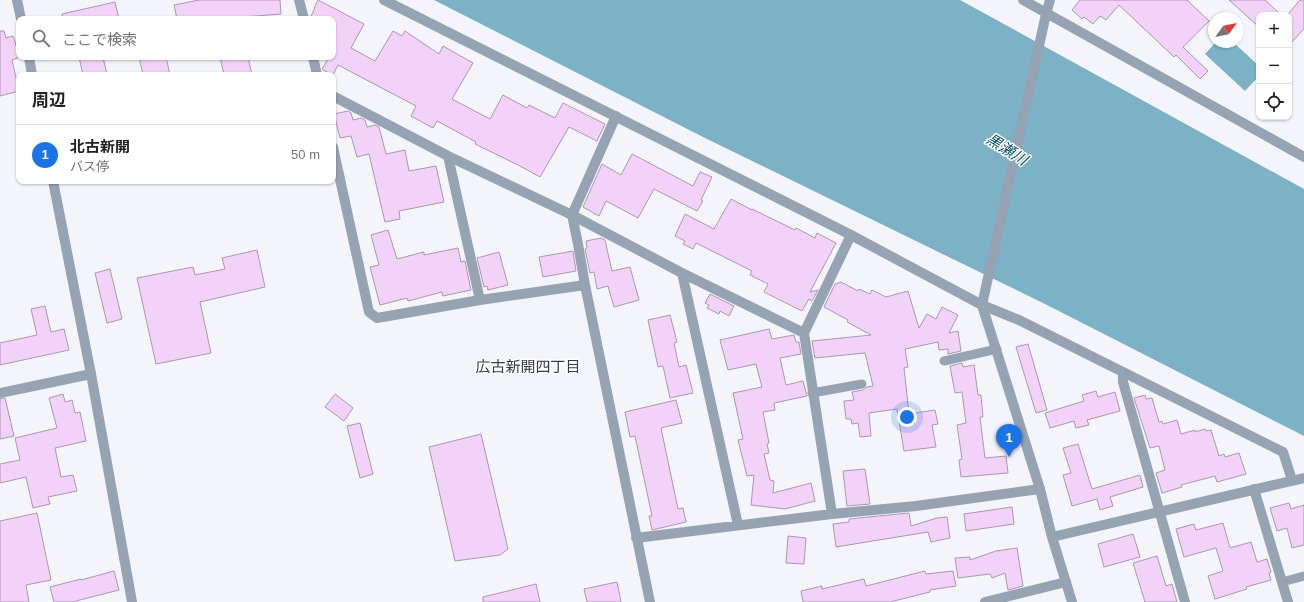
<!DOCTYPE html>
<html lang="ja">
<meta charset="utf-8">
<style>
:root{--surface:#fff;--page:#f6f6f6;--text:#202124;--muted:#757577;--line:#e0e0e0;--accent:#1a73e8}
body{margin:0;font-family:Arial,"Noto Sans JP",sans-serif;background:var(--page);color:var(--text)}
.controls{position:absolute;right:12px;top:12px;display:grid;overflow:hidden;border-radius:8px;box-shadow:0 1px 3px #0004}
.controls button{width:36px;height:36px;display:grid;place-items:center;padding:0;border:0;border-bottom:1px solid var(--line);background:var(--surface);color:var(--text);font:20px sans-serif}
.compass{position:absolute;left:1208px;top:12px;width:36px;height:36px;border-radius:50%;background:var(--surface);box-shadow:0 1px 3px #0004;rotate:57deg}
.you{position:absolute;left:907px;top:417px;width:14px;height:14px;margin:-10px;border:3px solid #fff;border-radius:50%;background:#1a73e8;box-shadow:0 0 0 6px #1a73e833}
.badge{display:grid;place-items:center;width:26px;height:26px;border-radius:50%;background:var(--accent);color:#fff;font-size:13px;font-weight:700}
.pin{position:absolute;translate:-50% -33px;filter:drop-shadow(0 1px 2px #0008)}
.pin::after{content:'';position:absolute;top:21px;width:14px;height:12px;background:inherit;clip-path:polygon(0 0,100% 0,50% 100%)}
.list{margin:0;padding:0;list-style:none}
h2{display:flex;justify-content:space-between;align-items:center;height:52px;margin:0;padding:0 16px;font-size:17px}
h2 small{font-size:13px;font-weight:400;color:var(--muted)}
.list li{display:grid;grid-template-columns:26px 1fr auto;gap:12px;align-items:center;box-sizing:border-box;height:60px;padding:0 16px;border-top:1px solid var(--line)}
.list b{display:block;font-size:15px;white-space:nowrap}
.list p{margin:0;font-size:13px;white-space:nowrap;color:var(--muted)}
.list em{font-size:13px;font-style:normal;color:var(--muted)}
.icon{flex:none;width:22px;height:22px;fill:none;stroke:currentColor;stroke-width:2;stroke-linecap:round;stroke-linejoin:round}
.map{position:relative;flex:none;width:1304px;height:602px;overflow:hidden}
.search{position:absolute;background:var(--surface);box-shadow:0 1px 3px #0004;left:16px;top:16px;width:320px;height:44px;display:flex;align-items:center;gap:10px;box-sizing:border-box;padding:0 14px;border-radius:8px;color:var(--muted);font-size:15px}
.panel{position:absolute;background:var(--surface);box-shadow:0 1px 3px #0004;left:16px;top:72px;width:320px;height:112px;border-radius:8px}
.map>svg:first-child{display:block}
.water{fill:#7cb2c6}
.building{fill:#f2d2f9;stroke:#ac97b1}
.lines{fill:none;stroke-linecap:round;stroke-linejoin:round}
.service{stroke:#96a3b3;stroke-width:9}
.minor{stroke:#96a3b3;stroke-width:10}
.tertiary{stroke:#96a3b3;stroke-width:10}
.labels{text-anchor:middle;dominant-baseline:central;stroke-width:3;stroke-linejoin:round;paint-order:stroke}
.water-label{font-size:15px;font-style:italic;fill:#025266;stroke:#fff}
.neighbourhood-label{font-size:15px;fill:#393751;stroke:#fff}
</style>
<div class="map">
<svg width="1304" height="602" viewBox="0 0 1304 602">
<rect width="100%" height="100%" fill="#f4f4fb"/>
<path class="water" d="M 434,0 L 960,0 L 1304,189 L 1304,436 L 1047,305 L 705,138 Z
M 1216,42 L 1233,42 L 1259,66 L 1259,76 L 1245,91 L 1205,54 Z"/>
<path class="building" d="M 199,0 L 280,0 L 281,14 L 217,19 L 177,19 L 174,5 Z
M 318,0 L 364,24 L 351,48 L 375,61 L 393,31 L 402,36 L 405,31 L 439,54 L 443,46 L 473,63 L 452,99 L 490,119 L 503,95 L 527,108 L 529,105 L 555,118 L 563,103 L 605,124 L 597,141 L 569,127 L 540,177 L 520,166 L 475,144 L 476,142 L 437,121 L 433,128 L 411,116 L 416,106 L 338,65 L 333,75 L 323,70 L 322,69 L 329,57 L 333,57 L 333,19 L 310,19 Z
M 1080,0 L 1187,0 L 1209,21 L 1183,47 L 1208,71 L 1200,79 L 1176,55 L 1174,57 L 1119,5 L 1106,20 L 1100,16 L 1093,24 L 1084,17 L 1082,19 L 1072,10 Z
M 1229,0 L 1265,0 L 1281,15 L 1259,15 L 1259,27 Z
M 1300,0 L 1304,0 L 1304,29 L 1289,45 L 1289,13 Z
M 115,2 L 119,19 L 63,19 L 62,14 Z
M 0,31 L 4,31 L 6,38 L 13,36 L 20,57 L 12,60 L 19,91 L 0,96 Z
M 79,57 L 103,57 L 107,75 L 83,75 Z
M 139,57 L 166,57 L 170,75 L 143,75 Z
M 220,57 L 248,57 L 252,75 L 224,75 Z
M 348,111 L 351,113 L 353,120 L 361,118 L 365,120 L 367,127 L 375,125 L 379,127 L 386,154 L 405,150 L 409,171 L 436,166 L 444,202 L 399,211 L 400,219 L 385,222 L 369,154 L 357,157 L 351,136 L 340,138 L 334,114 Z
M 632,154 L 693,186 L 700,172 L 712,177 L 701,200 L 703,201 L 697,211 L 654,189 L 638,218 L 606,201 L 599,216 L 583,207 L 602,164 L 621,175 Z
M 731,199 L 752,210 L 752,209 L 795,230 L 796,228 L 815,238 L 817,233 L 836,243 L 810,292 L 818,290 L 812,301 L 809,299 L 802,311 L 764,292 L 768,284 L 750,275 L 752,271 L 696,243 L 693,249 L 683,244 L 685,241 L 675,236 L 685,214 L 714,229 Z
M 388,230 L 397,259 L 424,252 L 424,255 L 458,248 L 461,262 L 465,261 L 471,290 L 443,296 L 442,292 L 408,301 L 407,298 L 380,305 L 370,267 L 379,265 L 371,235 Z
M 601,238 L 605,240 L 612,271 L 630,267 L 639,300 L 614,307 L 608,286 L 597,289 L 594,272 L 590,273 L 585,249 L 587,248 L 586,241 Z
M 257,250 L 265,287 L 200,302 L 211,353 L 156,364 L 137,278 L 193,267 L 195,275 L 225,269 L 222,258 Z
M 573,251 L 576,271 L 543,277 L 539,257 Z
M 499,252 L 508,285 L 488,290 L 487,286 L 484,287 L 477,258 Z
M 110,269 L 122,319 L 107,323 L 95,273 Z
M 841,282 L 858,291 L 859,289 L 870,294 L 872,290 L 886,297 L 908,291 L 919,328 L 927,314 L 936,319 L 942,307 L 958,315 L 949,333 L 958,331 L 961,351 L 948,354 L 948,349 L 939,350 L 938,342 L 905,349 L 908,367 L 904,368 L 909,414 L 935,410 L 938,424 L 932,425 L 936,447 L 904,451 L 897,409 L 869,413 L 871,436 L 860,437 L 858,423 L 852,424 L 851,419 L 846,419 L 844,401 L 854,400 L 852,392 L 863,390 L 867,387 L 873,386 L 865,353 L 815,358 L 812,341 L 871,335 L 847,322 L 848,320 L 824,307 L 835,284 Z
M 710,294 L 734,306 L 729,316 L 720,311 L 719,314 L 707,308 L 709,305 L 705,303 Z
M 45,306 L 51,332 L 64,329 L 69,350 L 0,365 L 0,343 L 37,335 L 31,309 Z
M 670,315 L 677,342 L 674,343 L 679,367 L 686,365 L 693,393 L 670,398 L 663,366 L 658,367 L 648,320 Z
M 769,329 L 772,339 L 794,335 L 796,342 L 799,342 L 801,354 L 780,358 L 786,385 L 803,381 L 807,396 L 774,403 L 775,410 L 763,412 L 769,443 L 767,444 L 769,453 L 764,454 L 770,480 L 774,481 L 773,493 L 811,483 L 815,501 L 785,509 L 751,505 L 754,475 L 747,476 L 738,440 L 743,439 L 733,393 L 762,387 L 756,364 L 728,370 L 720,340 Z
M 1028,344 L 1047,410 L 1036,413 L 1016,347 Z
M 962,363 L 963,367 L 974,365 L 978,395 L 981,395 L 983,417 L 980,417 L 985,458 L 1006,456 L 1008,473 L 961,477 L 959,460 L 962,459 L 957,425 L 966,423 L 962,392 L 955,393 L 950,366 Z
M 1096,391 L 1098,397 L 1115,392 L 1120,411 L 1087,420 L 1089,425 L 1076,428 L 1074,421 L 1050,428 L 1045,413 L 1084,401 L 1082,395 Z
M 63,394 L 65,402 L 72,400 L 75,413 L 80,412 L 86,441 L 55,448 L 61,477 L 73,475 L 77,491 L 48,497 L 50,504 L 33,508 L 26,477 L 0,483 L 0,464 L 20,460 L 15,438 L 57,428 L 49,398 Z
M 335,394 L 353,408 L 344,421 L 325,407 Z
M 1145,395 L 1146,399 L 1152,398 L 1159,422 L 1162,421 L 1163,424 L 1177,420 L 1181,434 L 1195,430 L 1195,432 L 1205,429 L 1206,431 L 1211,430 L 1219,456 L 1224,454 L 1225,457 L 1239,453 L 1246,474 L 1217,482 L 1215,476 L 1181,485 L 1182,487 L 1162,493 L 1156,473 L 1165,470 L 1159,446 L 1150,448 L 1134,398 Z
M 5,398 L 14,436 L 0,439 L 0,399 Z
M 676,400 L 682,423 L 661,428 L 678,509 L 683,508 L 686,522 L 652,530 L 649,516 L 652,516 L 635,436 L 630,437 L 625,412 Z
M 360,423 L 373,474 L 360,478 L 347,426 Z
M 481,434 L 508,549 L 500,555 L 455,561 L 429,447 Z
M 1078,444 L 1092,489 L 1140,475 L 1143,487 L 1110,497 L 1113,506 L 1100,510 L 1097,499 L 1072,506 L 1063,475 L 1071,473 L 1063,448 Z
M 865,469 L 870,504 L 847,506 L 843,471 Z
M 1289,503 L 1291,509 L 1304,505 L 1304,545 L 1292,548 L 1287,528 L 1277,531 L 1270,508 Z
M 1012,507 L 1014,524 L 966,531 L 964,514 Z
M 37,513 L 51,580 L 26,585 L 29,602 L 0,602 L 0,521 Z
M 909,513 L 911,526 L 937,518 L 947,517 L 950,538 L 931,542 L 928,532 L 836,547 L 833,524 L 849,522 L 849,519 Z
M 1223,523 L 1230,548 L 1251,542 L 1257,562 L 1267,559 L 1271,572 L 1269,573 L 1271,580 L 1246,587 L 1247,589 L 1215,599 L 1208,576 L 1223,571 L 1216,548 L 1184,557 L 1176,529 L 1194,524 L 1196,530 Z
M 1133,534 L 1140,557 L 1104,567 L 1098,544 Z
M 788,536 L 806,538 L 804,564 L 786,563 Z
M 1017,548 L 1023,586 L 1008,590 L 1005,573 L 992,578 L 990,574 L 958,578 L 955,558 L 970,557 L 970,560 L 996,551 Z
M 1157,556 L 1166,586 L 1172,584 L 1177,602 L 1145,602 L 1133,563 Z
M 114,571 L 119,590 L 72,602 L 54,602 L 50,587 L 81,579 L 81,580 Z
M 925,571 L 926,574 L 953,571 L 956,586 L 930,590 L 930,592 L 890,602 L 803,602 L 801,591 L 822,586 L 822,589 L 864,579 L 866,586 Z
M 617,582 L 621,602 L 587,602 L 584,589 Z
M 536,584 L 540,602 L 483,602 L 483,597 Z"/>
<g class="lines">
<path class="service" d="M 944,361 L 997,349
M 812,393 L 862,384
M 1282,582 L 1304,576"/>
<path class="minor" d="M 299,0 L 304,19
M 1046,14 L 1050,0
M 313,57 L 317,75
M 333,96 L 448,156 L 572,215 L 682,273 L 804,333
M 616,116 L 572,215 L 578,244 L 585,285 L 650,602
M 333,147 L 369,312 L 377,318 L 480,300 L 585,285
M 448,156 L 480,300
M 682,273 L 738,525
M 982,305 L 1019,320 L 1283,452 L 1292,480
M 1123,372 L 1123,382 L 1185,602
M 0,393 L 91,374
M 1254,489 L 1288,602
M 832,514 L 916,506 L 1040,489
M 636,538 L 832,514 L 804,333 L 851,235
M 985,602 L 1066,582"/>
<path class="tertiary" d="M 17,0 L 21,19
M 384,0 L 851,235 L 982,305
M 1023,0 L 1304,157
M 1046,14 L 982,305 L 1040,489 L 1052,537 L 1072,602
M 29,57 L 32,75
M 53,181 L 91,374 L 132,602
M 1052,537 L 1304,478"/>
</g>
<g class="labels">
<g class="water-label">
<text transform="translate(1007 149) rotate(32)">黒瀬川</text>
</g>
<g class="neighbourhood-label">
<text x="528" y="366">広古新開四丁目</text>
</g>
</g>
</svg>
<div class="controls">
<button>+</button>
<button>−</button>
<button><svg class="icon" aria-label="locate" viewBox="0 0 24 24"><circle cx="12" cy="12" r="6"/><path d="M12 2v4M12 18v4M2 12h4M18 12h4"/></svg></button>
</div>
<svg class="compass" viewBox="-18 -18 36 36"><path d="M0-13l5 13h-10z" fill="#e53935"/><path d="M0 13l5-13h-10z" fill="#757577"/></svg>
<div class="you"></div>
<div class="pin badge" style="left:1009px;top:457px">1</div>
<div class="search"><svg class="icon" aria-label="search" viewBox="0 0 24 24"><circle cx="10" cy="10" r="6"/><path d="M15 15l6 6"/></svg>ここで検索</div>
<section class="panel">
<h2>周辺<small></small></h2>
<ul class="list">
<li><span class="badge">1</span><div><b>北古新開</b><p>バス停</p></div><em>50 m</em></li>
</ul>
</section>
</div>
